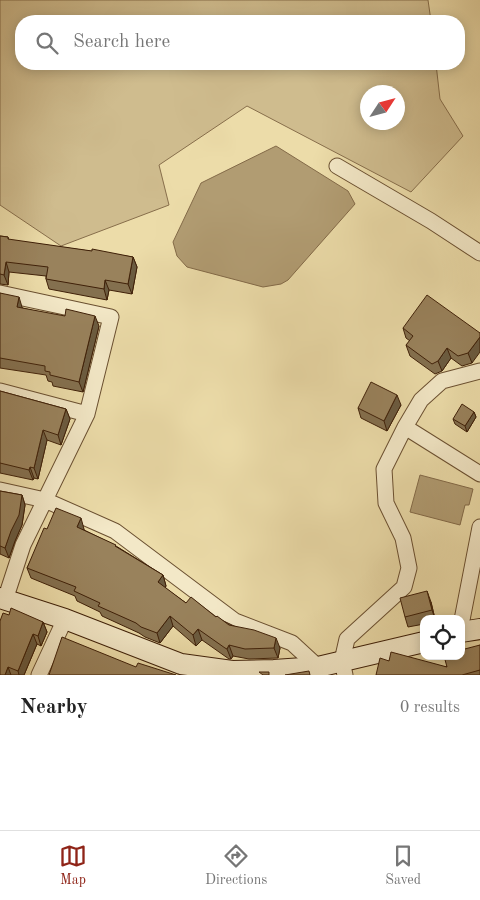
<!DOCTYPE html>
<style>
:root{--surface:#fff;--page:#f2f2f2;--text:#222;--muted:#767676;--line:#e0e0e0;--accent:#8f2418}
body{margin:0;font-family:"Old Standard TT",serif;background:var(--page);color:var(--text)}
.controls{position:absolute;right:15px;bottom:15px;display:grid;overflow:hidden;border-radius:10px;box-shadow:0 2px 12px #0003}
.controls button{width:45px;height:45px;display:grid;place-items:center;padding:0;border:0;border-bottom:1px solid var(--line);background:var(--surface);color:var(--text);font:25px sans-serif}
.compass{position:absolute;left:360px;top:85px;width:45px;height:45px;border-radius:50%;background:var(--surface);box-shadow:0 2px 12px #0003;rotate:54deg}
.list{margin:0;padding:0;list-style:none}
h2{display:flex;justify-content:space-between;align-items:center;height:65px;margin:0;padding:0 20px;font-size:21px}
h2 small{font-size:16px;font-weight:400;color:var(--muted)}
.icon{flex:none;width:28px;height:28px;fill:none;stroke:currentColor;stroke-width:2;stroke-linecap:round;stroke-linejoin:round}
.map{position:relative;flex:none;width:480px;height:675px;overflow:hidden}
.search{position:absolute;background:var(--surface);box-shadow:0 2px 12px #0003;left:15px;right:15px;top:15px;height:55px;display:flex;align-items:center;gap:12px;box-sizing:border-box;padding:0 18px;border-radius:20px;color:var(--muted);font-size:19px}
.sheet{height:155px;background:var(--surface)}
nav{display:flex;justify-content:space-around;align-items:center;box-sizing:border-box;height:70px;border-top:1px solid var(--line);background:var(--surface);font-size:14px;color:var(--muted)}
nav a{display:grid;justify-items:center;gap:2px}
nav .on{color:var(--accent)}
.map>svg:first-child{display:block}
.green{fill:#cfbc8e;stroke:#876e4b;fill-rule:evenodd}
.water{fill:#b19c72;stroke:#836a48}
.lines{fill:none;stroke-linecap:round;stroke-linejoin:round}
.street-casing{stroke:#6a4f30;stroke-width:17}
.secondary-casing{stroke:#3f2008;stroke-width:22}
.street{stroke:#f3e8c7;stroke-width:15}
.secondary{stroke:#f3e8c7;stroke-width:20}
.wall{fill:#84704f;stroke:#3f2008}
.shaded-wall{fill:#6b5b40;stroke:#3f2008}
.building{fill:#99825c;stroke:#3f2008}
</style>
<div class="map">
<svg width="480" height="675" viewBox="0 0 480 675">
<rect width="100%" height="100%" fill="#ecdca9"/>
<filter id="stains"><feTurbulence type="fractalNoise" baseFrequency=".004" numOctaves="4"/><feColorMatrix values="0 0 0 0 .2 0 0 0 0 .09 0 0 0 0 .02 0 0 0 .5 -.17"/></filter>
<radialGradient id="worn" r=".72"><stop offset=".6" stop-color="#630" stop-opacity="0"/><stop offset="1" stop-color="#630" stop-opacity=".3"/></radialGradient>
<path class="green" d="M 0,0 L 428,0 L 431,21 L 21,21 L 21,64 L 436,64 L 440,99 L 463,136 L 411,192 L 247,106 L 159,165 L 169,205 L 61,246 L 0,205 ZM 368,92 L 398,92 L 398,122 L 368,122 Z"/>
<path class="water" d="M 276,146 L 348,191 L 355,204 L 288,280 L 281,284 L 263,287 L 187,267 L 177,256 L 173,242 L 201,183 Z
M 420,475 L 473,489 L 469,505 L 465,505 L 460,525 L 410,512 Z"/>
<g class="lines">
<g class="street-casing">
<path id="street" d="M 337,166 L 431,221 L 480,253
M 0,293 L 111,317 L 87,414
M 0,391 L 87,414 L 23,545 L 5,600
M 405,427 L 480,474
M 0,490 L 45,500 L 115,531 L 235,621 L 292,643 L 318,667 L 320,674
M 461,625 L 480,527
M 39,675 L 65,619
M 345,675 L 342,661 L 347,639 L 404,587 L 409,568 L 403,538 L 386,503 L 384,469 L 405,427 L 421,400 L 442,381 L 480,371"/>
</g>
<g class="secondary-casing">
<path id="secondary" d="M 0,598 L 65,619 L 181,664 L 232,671 L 274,670 L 318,667 L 424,642
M 461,632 L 480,629"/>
</g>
<use href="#street" class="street"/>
<use href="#secondary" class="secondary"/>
</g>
<path class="wall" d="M 0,236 L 8,237 L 9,240 L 133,257 L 137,267 L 132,294 L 109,290 L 107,300 L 49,289 L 46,279 L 46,276 L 9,272 L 8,285 L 0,284 Z
M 0,293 L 22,307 L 22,308 L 99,326 L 83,392 L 53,386 L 52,382 L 48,381 L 46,375 L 0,368 Z
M 403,328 L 480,333 L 472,363 L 462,366 L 451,358 L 442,371 L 435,374 L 410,356 L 406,345 L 410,341 L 406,338 Z
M 0,391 L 66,409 L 70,419 L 61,445 L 47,440 L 38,479 L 34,478 L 33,480 L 0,473 Z
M 401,405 L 387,431 L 361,418 L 358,408 Z
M 474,412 L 476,417 L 467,432 L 455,424 L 453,419 Z
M 0,491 L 22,495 L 25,505 L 22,525 L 15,541 L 9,558 L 0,554 Z
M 47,529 L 84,529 L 84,530 L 116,546 L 163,575 L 166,586 L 165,588 L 186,603 L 280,648 L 278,658 L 249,659 L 233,656 L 231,659 L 229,659 L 202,640 L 196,646 L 173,626 L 160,643 L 145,637 L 139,633 L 102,616 L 100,612 L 77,601 L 75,596 L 31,578 L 27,568 Z
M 431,602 L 435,619 L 424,619 L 424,624 L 408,627 L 405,617 Z
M 0,621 L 43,622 L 47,632 L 41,646 L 37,644 L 24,675 L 0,675 Z
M 480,645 L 480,675 L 376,675 L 389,661 L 447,667 Z"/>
<path class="shaded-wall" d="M 133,257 L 137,267 L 132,294 L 128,284 Z
M 6,262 L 9,272 L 8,285 L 4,275 Z
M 105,280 L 109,290 L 107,300 L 104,289 Z
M 19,297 L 22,307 L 21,317 L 17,307 Z
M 95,316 L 99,326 L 83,392 L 79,382 Z
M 480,337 L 480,352 L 472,363 L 468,353 Z
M 447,348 L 451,358 L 442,371 L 438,361 Z
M 397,395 L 401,405 L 387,431 L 384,421 Z
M 66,409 L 70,419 L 61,445 L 58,435 Z
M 474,412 L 476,417 L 467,432 L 465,426 Z
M 43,430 L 47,440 L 38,479 L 34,468 Z
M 30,467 L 34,478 L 33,480 L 29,470 Z
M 22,495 L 25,505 L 22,525 L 15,541 L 9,558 L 5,548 Z
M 81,518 L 84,529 L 81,537 L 77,527 Z
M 163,575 L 166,586 L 162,592 L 158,582 Z
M 427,591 L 431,602 L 435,619 L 432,610 Z
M 170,616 L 173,626 L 160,643 L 157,633 Z
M 43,622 L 47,632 L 41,646 L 38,636 Z
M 198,629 L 202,640 L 196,646 L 193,635 Z
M 33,634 L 37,644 L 24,675 L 19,675 L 18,671 Z
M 276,638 L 280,648 L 278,658 L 274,648 Z
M 229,645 L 233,656 L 231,659 L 227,649 Z
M 8,667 L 11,675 L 5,675 Z"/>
<path class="building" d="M 0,236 L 8,237 L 8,239 L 92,251 L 92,249 L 133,257 L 128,284 L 105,280 L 104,289 L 46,279 L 48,267 L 6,262 L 4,275 L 0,274 Z
M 0,293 L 19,297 L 17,307 L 65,316 L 66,309 L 95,316 L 79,382 L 50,375 L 50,372 L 45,371 L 45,366 L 0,358 Z
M 427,295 L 480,333 L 480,337 L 468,353 L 458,356 L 447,348 L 438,361 L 432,364 L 406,345 L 413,336 L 403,328 Z
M 371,382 L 397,395 L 384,421 L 358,408 Z
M 0,391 L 66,409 L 58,435 L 43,430 L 34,468 L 30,467 L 29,470 L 0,463 Z
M 462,404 L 474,412 L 465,426 L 453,419 Z
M 0,491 L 22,495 L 19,515 L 11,531 L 5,548 L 0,546 Z
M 56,508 L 81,518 L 77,527 L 116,545 L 115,546 L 163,575 L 158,582 L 186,603 L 191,597 L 216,617 L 217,616 L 229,625 L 254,630 L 276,638 L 274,648 L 245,649 L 229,645 L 227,649 L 225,648 L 198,629 L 193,635 L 170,616 L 157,633 L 141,627 L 136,623 L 98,606 L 100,603 L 74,591 L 76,587 L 27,568 L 44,528 L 47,529 Z
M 427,591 L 432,610 L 405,617 L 400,598 Z
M 11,608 L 43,622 L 38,636 L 33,634 L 18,671 L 8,667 L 5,675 L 0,675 L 0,621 L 3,613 L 9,615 Z
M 62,637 L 136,667 L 138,663 L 176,675 L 49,675 Z
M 480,645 L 480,670 L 462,675 L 376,675 L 380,658 L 389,661 L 391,652 L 447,667 L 444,656 L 461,656 L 461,650 Z
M 309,671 L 310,675 L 285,675 Z
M 259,672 L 269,672 L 269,675 L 263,675 Z"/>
<rect width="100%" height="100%" filter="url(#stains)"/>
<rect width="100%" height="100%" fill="url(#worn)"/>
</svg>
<div class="controls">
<button><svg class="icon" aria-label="locate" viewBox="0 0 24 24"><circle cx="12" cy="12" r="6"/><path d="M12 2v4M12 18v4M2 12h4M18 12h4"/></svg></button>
</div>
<svg class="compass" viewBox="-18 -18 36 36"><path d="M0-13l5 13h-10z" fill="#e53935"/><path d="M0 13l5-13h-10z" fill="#767676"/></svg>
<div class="search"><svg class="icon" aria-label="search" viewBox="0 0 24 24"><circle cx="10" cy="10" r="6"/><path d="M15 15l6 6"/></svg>Search here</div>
</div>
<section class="sheet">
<h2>Nearby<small>0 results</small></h2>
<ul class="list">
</ul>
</section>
<nav>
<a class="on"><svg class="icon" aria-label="map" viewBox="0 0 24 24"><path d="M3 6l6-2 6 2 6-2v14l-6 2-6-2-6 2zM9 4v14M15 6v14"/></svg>Map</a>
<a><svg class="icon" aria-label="directions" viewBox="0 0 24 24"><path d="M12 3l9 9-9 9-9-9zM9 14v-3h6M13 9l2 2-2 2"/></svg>Directions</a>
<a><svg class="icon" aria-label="saved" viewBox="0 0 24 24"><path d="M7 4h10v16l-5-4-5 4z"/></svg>Saved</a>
</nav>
